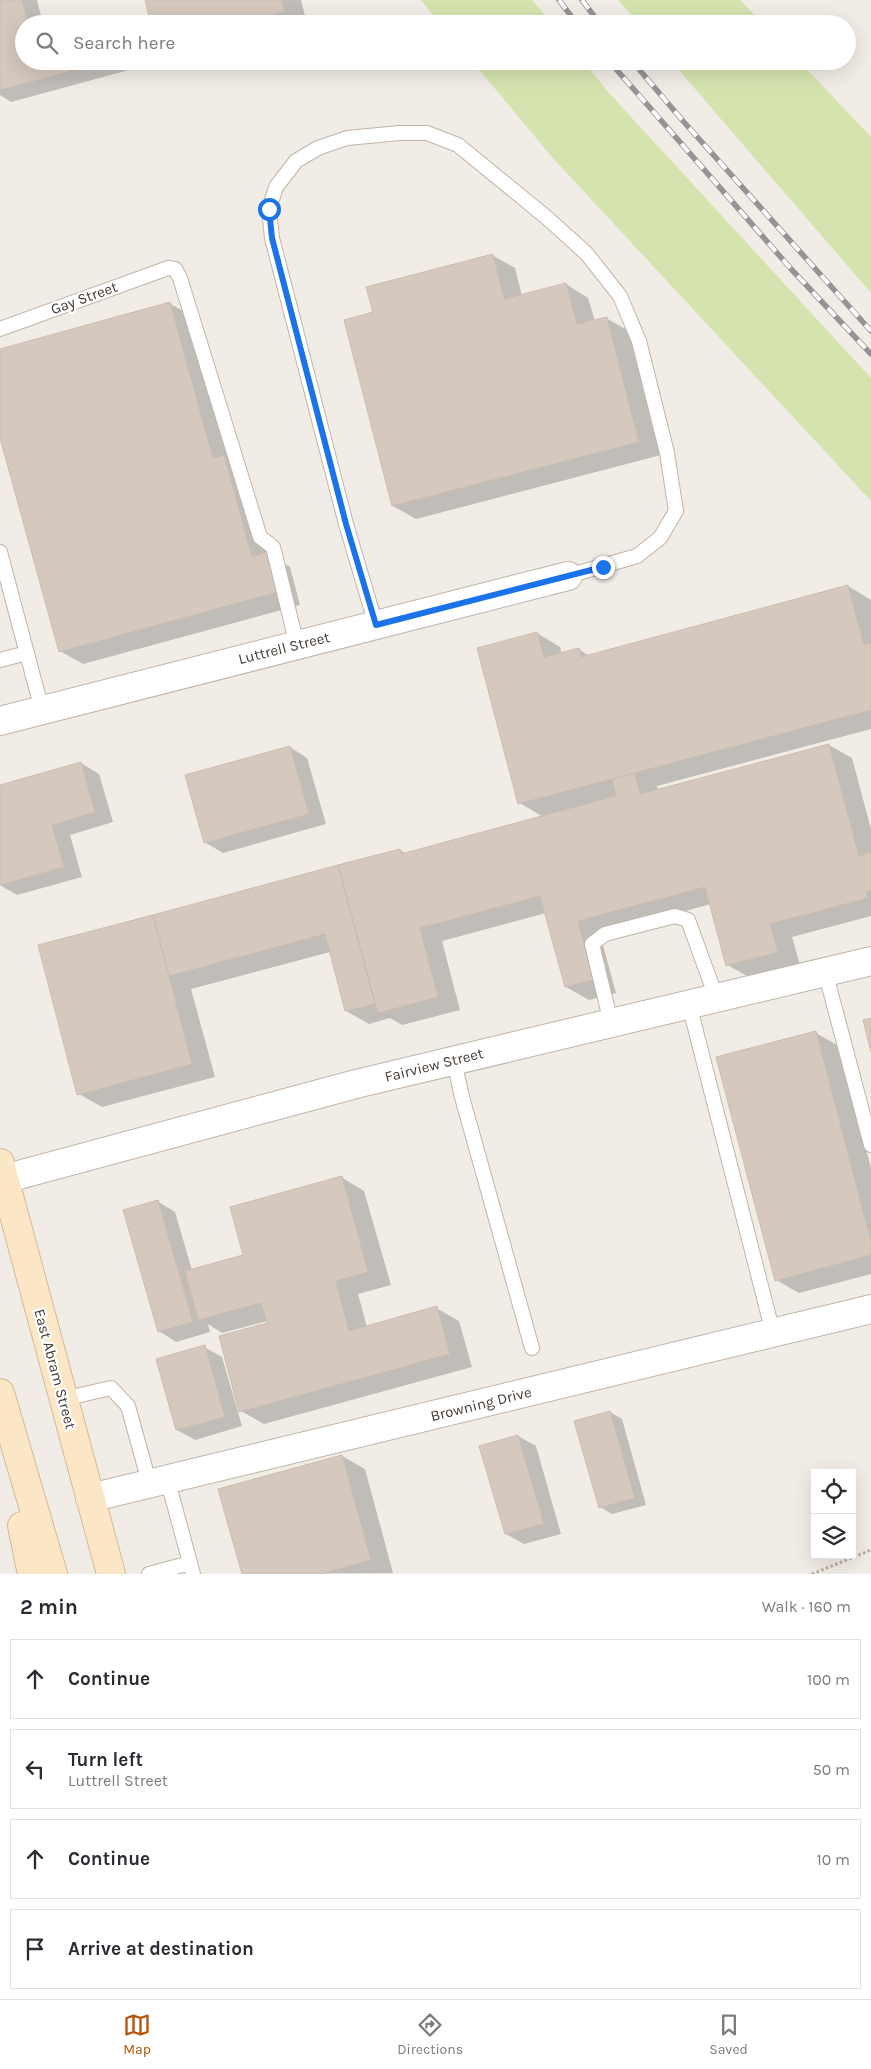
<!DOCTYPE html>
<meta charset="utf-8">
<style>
:root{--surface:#fff;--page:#f2f2f3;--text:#2b2b33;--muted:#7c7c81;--line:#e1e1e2;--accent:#b45309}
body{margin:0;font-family:Karla,sans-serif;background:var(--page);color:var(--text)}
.controls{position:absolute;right:15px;bottom:15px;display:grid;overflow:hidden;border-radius:0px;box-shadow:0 5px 20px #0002}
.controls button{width:45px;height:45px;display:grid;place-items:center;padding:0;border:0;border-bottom:1px solid var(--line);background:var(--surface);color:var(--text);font:25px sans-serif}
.stop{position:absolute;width:15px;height:15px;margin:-11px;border:4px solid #1a73e8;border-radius:50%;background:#fff}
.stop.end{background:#1a73e8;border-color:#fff;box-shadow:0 1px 5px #0008}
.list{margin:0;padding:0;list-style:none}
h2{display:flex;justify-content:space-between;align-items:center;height:65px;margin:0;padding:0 20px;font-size:21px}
h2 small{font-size:16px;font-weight:400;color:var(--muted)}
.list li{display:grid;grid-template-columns:32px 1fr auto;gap:15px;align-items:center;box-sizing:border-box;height:80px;margin:0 10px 10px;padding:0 10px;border:1px solid var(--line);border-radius:0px}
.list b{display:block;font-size:19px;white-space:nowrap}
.list p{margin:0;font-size:16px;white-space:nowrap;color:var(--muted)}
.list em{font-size:16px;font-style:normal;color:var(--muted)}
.icon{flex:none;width:28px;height:28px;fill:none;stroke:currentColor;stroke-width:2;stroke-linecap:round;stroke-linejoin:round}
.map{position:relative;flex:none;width:871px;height:1574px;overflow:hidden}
.search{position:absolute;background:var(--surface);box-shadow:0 5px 20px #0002;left:15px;right:15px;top:15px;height:55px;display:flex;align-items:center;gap:12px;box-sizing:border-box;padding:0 18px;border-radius:28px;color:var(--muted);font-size:19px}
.sheet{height:425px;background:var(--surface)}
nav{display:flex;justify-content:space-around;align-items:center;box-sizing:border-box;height:70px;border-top:1px solid var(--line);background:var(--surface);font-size:14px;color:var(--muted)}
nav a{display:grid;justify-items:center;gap:2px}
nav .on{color:var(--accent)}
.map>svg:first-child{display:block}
.green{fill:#d5e4af}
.shadow{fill:#0003}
.building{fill:#d5c8be;stroke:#cdbcaf}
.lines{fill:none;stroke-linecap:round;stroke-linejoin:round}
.lane-casing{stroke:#bfb5ab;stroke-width:16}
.street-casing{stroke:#bfb5ab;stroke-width:30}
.secondary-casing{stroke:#d2ba99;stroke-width:30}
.path{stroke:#bdab9a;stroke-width:3;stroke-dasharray:2.5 2.5;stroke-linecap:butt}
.lane{stroke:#fff;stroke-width:14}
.street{stroke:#fff;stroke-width:28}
.secondary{stroke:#fbe6c5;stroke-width:28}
.rail-casing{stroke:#949494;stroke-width:5.5}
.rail{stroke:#fff;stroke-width:4;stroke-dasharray:11;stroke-linecap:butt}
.route{stroke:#1a73e8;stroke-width:6}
.labels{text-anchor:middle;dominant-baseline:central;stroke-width:4.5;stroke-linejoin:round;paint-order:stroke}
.street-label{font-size:15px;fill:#433b35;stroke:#fff}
</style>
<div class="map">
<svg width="871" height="1574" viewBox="0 0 871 1574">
<rect width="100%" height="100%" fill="#f1ece5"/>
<path class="green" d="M 421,0 L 532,0 L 552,24 L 440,24 Z
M 618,0 L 740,0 L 763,24 L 639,24 Z
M 472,61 L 583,61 L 609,93 L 871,378 L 871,501 L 551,156 Z
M 671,61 L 799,61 L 871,137 L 871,293 Z"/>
<path class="shadow" d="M 0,0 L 37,0 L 43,24 L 24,24 L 24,61 L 162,61 L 11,102 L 0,95 Z
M 146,0 L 301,0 L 307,24 L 152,24 Z
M 492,255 L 515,268 L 522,296 L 566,284 L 588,298 L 595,321 L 606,318 L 629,331 L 661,455 L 416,519 L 393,506 L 374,313 Z
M 169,303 L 192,316 L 233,462 L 246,469 L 270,555 L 290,567 L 300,605 L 83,664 L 60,651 L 0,433 L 0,350 Z
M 848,586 L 871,600 L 871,729 L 657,786 L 658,790 L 829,745 L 852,758 L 871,829 L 871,916 L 792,937 L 800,965 L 750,978 L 728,965 L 711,904 L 600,934 L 616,993 L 589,1000 L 566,987 L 546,913 L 442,941 L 460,1010 L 402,1025 L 390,1018 L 369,1024 L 346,1011 L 330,952 L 191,989 L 215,1077 L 102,1107 L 79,1094 L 39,946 L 400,850 L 406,854 L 543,817 L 520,803 L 537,633 L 560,647 L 562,654 L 579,649 L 589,656 Z
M 290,747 L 307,758 L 326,824 L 223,853 L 206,843 L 187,776 Z
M 81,763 L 99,774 L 113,822 L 70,835 L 82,877 L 17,895 L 0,885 L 0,787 Z
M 816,1033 L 839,1046 L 871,1168 L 871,1274 L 799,1293 L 776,1280 Z
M 341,1177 L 364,1191 L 391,1285 L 358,1294 L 367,1327 L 436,1308 L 459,1321 L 472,1367 L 264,1424 L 241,1411 L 268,1324 L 267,1321 L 222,1333 L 208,1324 L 210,1332 L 176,1342 L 159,1331 L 157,1201 L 175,1212 L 192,1270 L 245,1256 Z
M 204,1347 L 222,1357 L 242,1426 L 195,1440 L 177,1430 L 157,1360 Z
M 610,1412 L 622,1419 L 646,1505 L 612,1514 L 600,1507 Z
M 518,1436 L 536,1446 L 561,1534 L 524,1544 L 506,1534 Z
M 342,1456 L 365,1469 L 393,1573 L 243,1574 Z"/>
<path class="building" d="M 0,0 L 22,0 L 29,24 L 24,24 L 24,61 L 108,61 L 0,90 Z
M 145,0 L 282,0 L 285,12 L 239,24 L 151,24 Z
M 493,254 L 504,299 L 566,283 L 577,324 L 607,317 L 639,442 L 392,506 L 344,320 L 373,312 L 366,287 Z
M 170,302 L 213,458 L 224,455 L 252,557 L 267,552 L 278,592 L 59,652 L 0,438 L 0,349 Z
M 848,585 L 864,645 L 871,643 L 871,710 L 518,804 L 477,648 L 537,632 L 544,657 L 579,648 L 581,657 Z
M 829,744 L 859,856 L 871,852 L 871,891 L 866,892 L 868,898 L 770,924 L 778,952 L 726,966 L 705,887 L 578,921 L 593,980 L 565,987 L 540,896 L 420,928 L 438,997 L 378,1013 L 338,865 L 400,849 L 401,854 L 616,796 L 612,779 L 635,773 L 640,794 Z
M 290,746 L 309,814 L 204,843 L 185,775 Z
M 81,762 L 95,812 L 52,825 L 64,867 L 0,885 L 0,785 Z
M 338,865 L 375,1004 L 345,1011 L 325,934 L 169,976 L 153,915 Z
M 153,915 L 192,1064 L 77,1095 L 38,945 Z
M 871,1018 L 871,1052 L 863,1020 Z
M 816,1031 L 871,1241 L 871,1255 L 775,1281 L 716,1057 Z
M 342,1176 L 368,1272 L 336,1281 L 349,1331 L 437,1306 L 450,1354 L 239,1412 L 219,1336 L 267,1323 L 261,1303 L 198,1320 L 185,1271 L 243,1255 L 230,1207 Z
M 158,1200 L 193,1322 L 158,1332 L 123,1210 Z
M 205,1345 L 225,1417 L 176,1430 L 156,1359 Z
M 610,1411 L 635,1498 L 599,1508 L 574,1421 Z
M 518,1435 L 544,1524 L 505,1534 L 479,1446 Z
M 342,1455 L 371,1560 L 320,1574 L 242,1574 L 218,1489 Z"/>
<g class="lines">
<g class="lane-casing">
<path id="lane" d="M 0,329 L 168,268 L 175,269 L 180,278 L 260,537 L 273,547 L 297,645
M 0,552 L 42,710
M 376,625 L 346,524 L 272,238 L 269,209 L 276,187 L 296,161 L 318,148 L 347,138 L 400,133 L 427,133 L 458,145 L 546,217 L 586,253 L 620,296 L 639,341 L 667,453 L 676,511 L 660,538 L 637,556 L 568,576
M 0,660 L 27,653
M 825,971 L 871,1145
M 689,1004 L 773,1333
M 611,1023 L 592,944 L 605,934 L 675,916 L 688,920 L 716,997
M 454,1061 L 462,1097 L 532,1348
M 63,1399 L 111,1388 L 128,1406 L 149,1482
M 167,1478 L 193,1574
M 149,1574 L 190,1563"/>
</g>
<g class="street-casing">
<path id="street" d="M 0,721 L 568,576
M 0,1180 L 356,1084 L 871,961
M 90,1498 L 871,1309"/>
</g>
<g class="secondary-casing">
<path id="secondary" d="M 0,1163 L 111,1574
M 0,1393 L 53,1574
M 22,1526 L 32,1574"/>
</g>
<path class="path" d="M 812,1574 L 871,1550"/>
<use href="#lane" class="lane"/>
<use href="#street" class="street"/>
<use href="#secondary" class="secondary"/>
<g class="rail-casing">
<path id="rail" d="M 559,0 L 577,24
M 582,0 L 600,24
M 609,61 L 792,270 L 871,354
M 632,61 L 683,121 L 871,331"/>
</g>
<use href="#rail" class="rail"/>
</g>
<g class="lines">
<path class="route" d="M 269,209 L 272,238 L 346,524 L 376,625 L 603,567"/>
</g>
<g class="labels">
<g class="street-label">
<text transform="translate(84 298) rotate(-20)">Gay Street</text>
<text transform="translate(284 648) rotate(-14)">Luttrell Street</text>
<text transform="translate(434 1065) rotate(-14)">Fairview Street</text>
<text transform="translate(55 1369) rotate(75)">East Abram Street</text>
<text transform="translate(481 1404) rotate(-14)">Browning Drive</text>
</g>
</g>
</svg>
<div class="controls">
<button><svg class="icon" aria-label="locate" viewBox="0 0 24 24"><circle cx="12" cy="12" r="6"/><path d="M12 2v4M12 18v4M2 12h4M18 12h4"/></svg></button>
<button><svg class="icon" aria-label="layers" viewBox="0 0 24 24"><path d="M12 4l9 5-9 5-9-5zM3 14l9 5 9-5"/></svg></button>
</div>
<div class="stop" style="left:269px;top:209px"></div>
<div class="stop end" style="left:603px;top:567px"></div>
<div class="search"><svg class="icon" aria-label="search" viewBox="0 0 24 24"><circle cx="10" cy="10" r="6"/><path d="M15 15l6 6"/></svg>Search here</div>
</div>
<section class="sheet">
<h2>2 min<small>Walk · 160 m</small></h2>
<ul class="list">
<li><svg class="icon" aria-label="ahead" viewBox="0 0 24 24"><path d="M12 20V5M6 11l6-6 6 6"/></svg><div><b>Continue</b></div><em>100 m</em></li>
<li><svg class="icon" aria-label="left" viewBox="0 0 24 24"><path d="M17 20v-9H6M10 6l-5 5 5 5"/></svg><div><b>Turn left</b><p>Luttrell Street</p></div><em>50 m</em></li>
<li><svg class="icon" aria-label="ahead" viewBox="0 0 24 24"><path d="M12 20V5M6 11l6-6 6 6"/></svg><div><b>Continue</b></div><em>10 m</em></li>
<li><svg class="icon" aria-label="arrive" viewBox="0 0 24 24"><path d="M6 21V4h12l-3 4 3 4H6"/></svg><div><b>Arrive at destination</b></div></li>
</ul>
</section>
<nav>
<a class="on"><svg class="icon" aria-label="map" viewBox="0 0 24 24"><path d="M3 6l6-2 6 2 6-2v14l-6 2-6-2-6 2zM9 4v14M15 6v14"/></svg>Map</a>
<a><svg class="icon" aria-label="directions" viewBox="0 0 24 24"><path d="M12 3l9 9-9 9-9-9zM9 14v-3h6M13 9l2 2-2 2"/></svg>Directions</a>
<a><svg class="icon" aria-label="saved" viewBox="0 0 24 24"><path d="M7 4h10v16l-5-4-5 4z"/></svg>Saved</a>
</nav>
